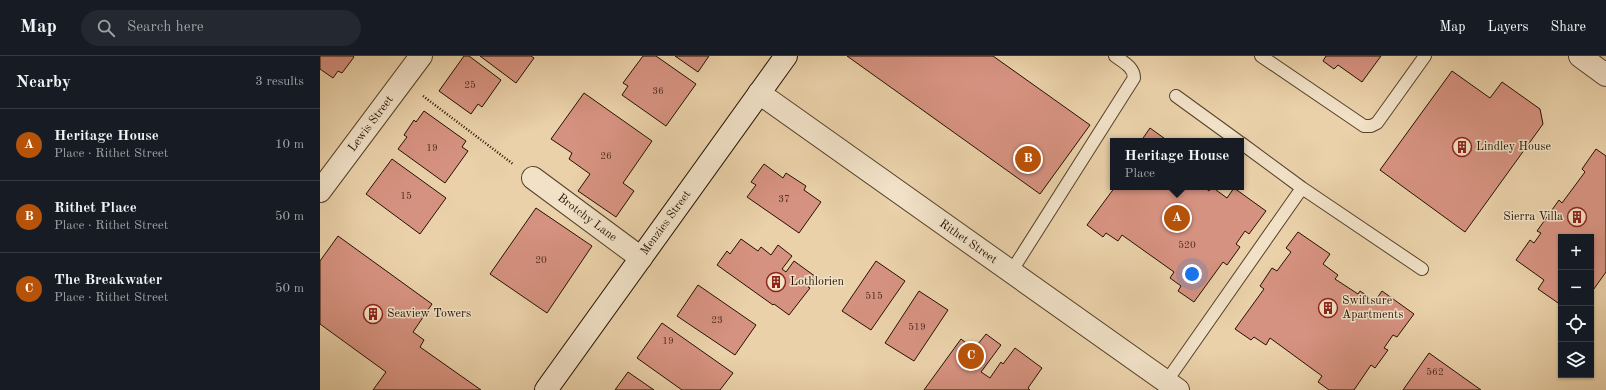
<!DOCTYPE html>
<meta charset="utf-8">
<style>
:root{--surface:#171b24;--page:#242831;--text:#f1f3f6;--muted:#9ea1a6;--line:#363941;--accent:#b45309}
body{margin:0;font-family:"Old Standard TT",serif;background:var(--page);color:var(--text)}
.controls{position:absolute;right:12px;bottom:12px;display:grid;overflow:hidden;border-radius:0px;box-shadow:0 1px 3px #0004}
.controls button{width:36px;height:36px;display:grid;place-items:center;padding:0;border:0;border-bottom:1px solid var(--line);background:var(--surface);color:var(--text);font:20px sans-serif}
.you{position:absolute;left:872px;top:218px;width:14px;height:14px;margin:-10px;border:3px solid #fff;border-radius:50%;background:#1a73e8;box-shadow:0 0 0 6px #1a73e833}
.badge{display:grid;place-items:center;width:26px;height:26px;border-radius:50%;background:var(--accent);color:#fff;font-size:13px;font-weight:700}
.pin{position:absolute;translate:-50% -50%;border:2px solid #fff;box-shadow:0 1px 4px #0006}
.popup{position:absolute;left:790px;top:82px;width:134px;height:52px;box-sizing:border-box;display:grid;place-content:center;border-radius:0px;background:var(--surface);filter:drop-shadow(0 1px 3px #0005);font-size:13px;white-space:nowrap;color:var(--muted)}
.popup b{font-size:15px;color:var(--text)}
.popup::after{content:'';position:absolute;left:50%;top:100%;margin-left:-8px;border:8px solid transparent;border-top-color:var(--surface)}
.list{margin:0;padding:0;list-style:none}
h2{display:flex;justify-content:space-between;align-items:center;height:52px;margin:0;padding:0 16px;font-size:17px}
h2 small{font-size:13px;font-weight:400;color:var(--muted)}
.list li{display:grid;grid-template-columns:26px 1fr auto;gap:12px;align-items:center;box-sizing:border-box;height:72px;padding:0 16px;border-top:1px solid var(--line)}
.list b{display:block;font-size:15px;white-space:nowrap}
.list p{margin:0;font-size:13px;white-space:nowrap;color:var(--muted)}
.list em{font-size:13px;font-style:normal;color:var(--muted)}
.icon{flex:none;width:22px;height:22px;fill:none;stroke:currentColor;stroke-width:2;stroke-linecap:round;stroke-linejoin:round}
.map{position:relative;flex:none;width:1286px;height:334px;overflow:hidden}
header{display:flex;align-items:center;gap:24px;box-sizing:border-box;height:56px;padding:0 20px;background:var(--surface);border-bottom:1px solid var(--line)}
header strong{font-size:19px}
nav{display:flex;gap:22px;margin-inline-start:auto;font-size:14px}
.search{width:280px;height:36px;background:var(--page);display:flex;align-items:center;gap:10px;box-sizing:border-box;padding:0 14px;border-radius:22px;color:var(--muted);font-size:15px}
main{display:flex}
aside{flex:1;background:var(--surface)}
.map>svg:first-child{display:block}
.building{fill:#d69280;stroke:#241100}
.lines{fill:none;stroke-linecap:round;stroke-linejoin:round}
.lane-casing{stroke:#56412a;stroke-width:14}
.street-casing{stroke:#56412a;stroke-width:24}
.secondary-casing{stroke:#241100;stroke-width:24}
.path{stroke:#241100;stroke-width:2.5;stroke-dasharray:1 2;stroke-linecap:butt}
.lane{stroke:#f1e1c7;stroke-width:12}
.street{stroke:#f1e1c7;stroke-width:22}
.secondary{stroke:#f1e1c7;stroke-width:22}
.labels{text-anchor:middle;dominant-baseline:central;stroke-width:3;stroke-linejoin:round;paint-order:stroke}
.number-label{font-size:10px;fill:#503120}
.street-label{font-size:12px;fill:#241100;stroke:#f1e1c7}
.poi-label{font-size:12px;fill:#241100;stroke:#f1e1c7;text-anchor:start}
</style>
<header>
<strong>Map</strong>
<div class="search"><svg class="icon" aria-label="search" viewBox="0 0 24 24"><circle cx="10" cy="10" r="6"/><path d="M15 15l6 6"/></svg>Search here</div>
<nav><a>Map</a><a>Layers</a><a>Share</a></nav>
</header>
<main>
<aside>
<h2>Nearby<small>3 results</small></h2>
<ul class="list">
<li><span class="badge">A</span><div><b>Heritage House</b><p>Place · Rithet Street</p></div><em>10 m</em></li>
<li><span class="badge">B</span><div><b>Rithet Place</b><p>Place · Rithet Street</p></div><em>50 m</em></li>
<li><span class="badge">C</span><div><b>The Breakwater</b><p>Place · Rithet Street</p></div><em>50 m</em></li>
</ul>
</aside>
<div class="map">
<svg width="1286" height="334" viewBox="0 0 1286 334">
<rect width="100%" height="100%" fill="#ead1a9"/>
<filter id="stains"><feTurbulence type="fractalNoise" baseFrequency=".005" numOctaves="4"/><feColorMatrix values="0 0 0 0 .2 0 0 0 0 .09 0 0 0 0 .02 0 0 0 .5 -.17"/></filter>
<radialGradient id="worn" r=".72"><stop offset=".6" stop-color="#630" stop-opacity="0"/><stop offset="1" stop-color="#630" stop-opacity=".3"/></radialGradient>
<path class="building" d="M 0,0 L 33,0 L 34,1 L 22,17 L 18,15 L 13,22 L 0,13 Z
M 144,0 L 149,0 L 181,24 L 162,51 L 158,48 L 151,58 L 119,35 Z
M 160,0 L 211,0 L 214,2 L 196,27 Z
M 323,0 L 336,0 L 376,28 L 346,70 L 302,39 L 308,30 L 303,27 Z
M 355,0 L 389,0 L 378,16 Z
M 527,0 L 673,0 L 770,69 L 720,138 Z
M 1006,0 L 1061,0 L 1042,26 L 1018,9 L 1014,13 L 1003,5 Z
M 1132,15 L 1170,42 L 1182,26 L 1220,53 L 1223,68 L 1145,176 L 1060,114 Z
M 264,37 L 332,85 L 303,127 L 314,135 L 296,161 L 258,135 L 270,118 L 249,103 L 252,97 L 231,83 Z
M 104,55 L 146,85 L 142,91 L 148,95 L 125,127 L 78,93 L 87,81 L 84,79 L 94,64 L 96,66 Z
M 830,72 L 848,85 L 821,85 Z
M 1276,93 L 1286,100 L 1286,216 L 1271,237 L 1271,181 L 1241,181 L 1241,249 L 1218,233 L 1224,224 L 1196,204 L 1210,184 L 1214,187 L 1221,177 L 1217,175 L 1239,144 L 1242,147 L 1265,116 L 1262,113 Z
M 72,103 L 126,142 L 100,178 L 46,138 Z
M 444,108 L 463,122 L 466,117 L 486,130 L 484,134 L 501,146 L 479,177 L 427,141 L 436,129 L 431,126 Z
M 795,131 L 884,131 L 889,135 L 892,131 L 907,142 L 914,132 L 946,155 L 929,178 L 925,175 L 916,188 L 920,191 L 907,209 L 903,206 L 874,246 L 858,235 L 861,230 L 850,222 L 854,216 L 802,179 L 798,185 L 786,177 L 783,181 L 767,169 Z
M 216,152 L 272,190 L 227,257 L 170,218 Z
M 978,176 L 1010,198 L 1003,208 L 1018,219 L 1015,223 L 1038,238 L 1040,235 L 1055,245 L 1062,235 L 1094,258 L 1077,281 L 1073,279 L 1064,292 L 1068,294 L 1055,312 L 1051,309 L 1034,334 L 1009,334 L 998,326 L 1002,320 L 950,282 L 946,289 L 934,281 L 931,284 L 915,273 L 944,233 L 940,230 L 952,212 L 957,215 L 971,196 L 966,192 Z
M 18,180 L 112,248 L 93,276 L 104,284 L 100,291 L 161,334 L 53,334 L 66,316 L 0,268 L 0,205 Z
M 421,183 L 438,195 L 441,191 L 451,199 L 458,189 L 472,200 L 462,213 L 466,216 L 474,205 L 496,221 L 488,231 L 490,232 L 469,259 L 454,248 L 453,249 L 397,209 L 407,195 L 410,198 Z
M 556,205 L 585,225 L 551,274 L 522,255 Z
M 378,229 L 436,269 L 415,299 L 357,260 Z
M 599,235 L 628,254 L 594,305 L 565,287 Z
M 342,267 L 413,317 L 400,334 L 362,334 L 317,302 Z
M 666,278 L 681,289 L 661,316 L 670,322 L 681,306 L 683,308 L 695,292 L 722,312 L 708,332 L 710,334 L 604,334 L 641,283 L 654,293 Z
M 1109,297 L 1161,334 L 1083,334 Z
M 308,316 L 334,334 L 295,334 Z"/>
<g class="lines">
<g class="lane-casing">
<path id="lane" d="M 941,0 L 1044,70 L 1051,70 L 1057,67 L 1105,0
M 856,40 L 918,85
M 921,87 L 982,132 L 1102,213
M 691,216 L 814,22 C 814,11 803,6 795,0
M 846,326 L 982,132"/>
</g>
<g class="street-casing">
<path id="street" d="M 1260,0 L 1286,19
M 439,37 L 858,334
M 213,122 L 321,202
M 0,135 L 101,0"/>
</g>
<g class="secondary-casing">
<path id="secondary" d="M 226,334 L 466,0"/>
</g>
<path class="path" d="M 103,40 L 193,108"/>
<use href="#lane" class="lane"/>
<use href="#street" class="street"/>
<use href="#secondary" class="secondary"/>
</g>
<defs>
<g id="building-ring" transform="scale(1)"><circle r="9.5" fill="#f1e1c7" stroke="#8f2418" stroke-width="1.5"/><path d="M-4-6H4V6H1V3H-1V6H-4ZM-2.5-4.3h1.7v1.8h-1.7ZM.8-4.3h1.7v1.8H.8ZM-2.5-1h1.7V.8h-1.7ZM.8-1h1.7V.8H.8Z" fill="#8f2418"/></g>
</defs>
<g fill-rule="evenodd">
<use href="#building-ring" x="1142" y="91"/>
<use href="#building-ring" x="1257" y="161"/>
<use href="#building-ring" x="456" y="226"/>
<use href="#building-ring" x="1008" y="252"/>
<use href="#building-ring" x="53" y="258"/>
</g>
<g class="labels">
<g class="number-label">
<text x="150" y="29">25</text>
<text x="338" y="35">36</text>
<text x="112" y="92">19</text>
<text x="286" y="100">26</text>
<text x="86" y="140">15</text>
<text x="464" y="143">37</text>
<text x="867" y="189">520</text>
<text x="221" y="204">20</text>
<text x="554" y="240">515</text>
<text x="397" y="264">23</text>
<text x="597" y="271">519</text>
<text x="348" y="285">19</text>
<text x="1115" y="316">562</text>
</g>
<g class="street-label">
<text transform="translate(51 68) rotate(-53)">Lewis Street</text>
<text transform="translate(267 162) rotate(37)">Brotchy Lane</text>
<text transform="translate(346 167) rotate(-54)">Menzies Street</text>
<text transform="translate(648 186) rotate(35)">Rithet Street</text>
</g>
<g class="poi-label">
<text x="1156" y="91">Lindley House</text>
<text x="1243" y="161" text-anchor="end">Sierra Villa</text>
<text x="470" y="226">Lothlorien</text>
<text x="1022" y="245">Swiftsure<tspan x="1022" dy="14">Apartments</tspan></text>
<text x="67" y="258">Seaview Towers</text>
</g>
</g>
<rect width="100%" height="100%" filter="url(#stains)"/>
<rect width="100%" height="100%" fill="url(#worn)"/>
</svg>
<div class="controls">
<button>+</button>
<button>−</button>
<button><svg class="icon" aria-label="locate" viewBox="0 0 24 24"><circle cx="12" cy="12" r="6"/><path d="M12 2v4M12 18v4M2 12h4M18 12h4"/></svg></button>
<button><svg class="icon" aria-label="layers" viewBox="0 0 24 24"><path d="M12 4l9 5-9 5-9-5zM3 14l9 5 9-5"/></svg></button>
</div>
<div class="you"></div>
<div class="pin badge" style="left:857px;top:162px">A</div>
<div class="popup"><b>Heritage House</b>Place</div>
<div class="pin badge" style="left:708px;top:103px">B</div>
<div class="pin badge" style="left:651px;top:300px">C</div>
</div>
</main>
